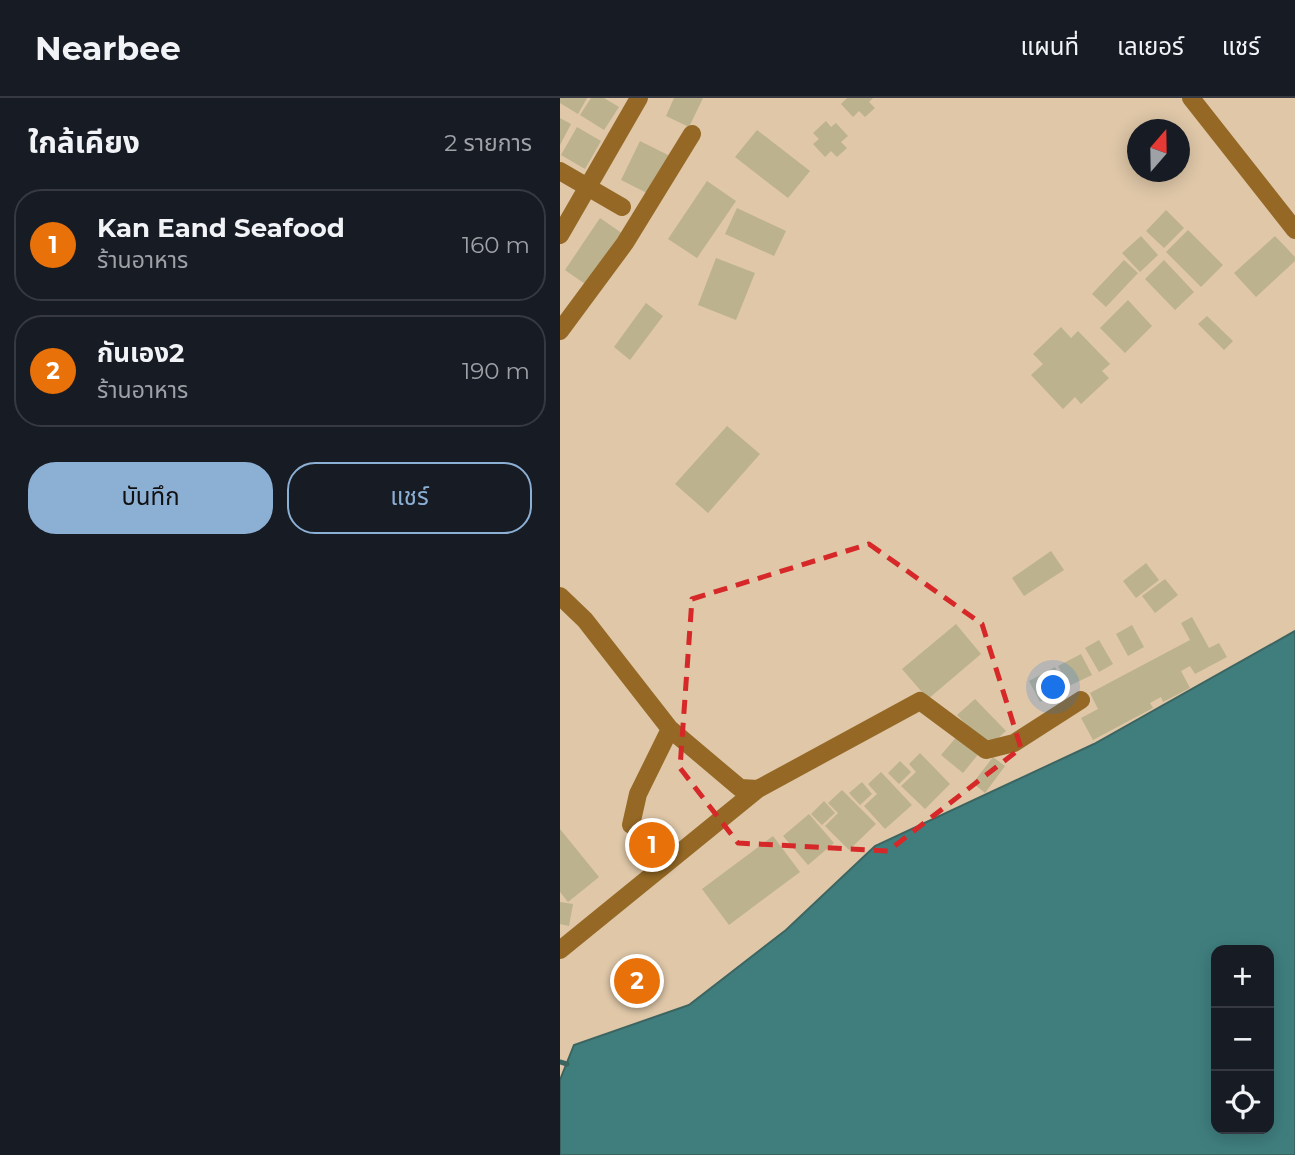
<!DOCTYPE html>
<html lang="th">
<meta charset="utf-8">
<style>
:root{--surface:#171b24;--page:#20242c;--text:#f1f3f6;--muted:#9ea1a6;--line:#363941;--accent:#8cafd4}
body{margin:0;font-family:Montserrat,"Noto Sans Thai",sans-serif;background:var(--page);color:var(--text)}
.controls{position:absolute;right:21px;bottom:21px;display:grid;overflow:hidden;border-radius:14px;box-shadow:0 4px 18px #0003}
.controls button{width:63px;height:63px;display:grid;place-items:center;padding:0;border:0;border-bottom:2px solid var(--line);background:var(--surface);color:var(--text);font:35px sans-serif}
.compass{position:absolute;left:567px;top:21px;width:63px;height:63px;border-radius:50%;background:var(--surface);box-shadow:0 4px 18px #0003;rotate:20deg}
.you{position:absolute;left:494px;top:590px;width:24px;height:24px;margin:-18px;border:5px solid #fff;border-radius:50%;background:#1a73e8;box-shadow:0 0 0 10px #1a73e833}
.badge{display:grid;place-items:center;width:46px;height:46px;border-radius:50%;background:var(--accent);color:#fff;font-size:23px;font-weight:700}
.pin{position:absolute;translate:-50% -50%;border:4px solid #fff;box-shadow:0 2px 7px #0006}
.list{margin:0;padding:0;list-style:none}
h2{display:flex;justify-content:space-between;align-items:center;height:91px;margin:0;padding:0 28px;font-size:30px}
h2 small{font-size:23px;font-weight:400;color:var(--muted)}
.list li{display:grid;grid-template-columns:46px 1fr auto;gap:21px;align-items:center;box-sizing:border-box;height:112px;margin:0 14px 14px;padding:0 14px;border:2px solid var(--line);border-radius:28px}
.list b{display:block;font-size:26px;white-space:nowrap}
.list p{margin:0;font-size:23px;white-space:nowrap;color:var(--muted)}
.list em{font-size:23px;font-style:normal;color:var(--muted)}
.actions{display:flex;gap:14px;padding:21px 28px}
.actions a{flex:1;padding:16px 0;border:2px solid var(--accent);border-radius:28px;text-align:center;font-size:24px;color:var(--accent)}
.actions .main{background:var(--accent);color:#111}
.icon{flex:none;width:38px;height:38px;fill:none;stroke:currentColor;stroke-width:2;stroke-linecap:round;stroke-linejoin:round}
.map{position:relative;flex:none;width:735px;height:1057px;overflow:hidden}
header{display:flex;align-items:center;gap:42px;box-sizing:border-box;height:98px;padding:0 35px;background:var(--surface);border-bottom:2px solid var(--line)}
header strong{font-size:33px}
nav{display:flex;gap:38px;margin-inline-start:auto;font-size:24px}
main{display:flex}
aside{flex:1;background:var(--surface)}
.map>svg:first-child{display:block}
.water{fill:#407e7e;stroke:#3c6561;stroke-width:2;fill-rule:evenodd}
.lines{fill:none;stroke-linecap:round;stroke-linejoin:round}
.stream{stroke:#3c6561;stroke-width:5}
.building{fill:#bcb28e}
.minor{stroke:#956925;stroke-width:18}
.marked{fill:none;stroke:#d62828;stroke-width:5;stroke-dasharray:14 9;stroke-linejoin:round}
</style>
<header>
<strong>Nearbee</strong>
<nav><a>แผนที่</a><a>เลเยอร์</a><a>แชร์</a></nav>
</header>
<main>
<aside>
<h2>ใกล้เคียง<small>2 รายการ</small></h2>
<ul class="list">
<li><span class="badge" style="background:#e8710a">1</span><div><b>Kan Eand Seafood</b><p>ร้านอาหาร</p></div><em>160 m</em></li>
<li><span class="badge" style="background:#e8710a">2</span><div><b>กันเอง2</b><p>ร้านอาหาร</p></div><em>190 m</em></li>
</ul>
<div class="actions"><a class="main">บันทึก</a><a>แชร์</a></div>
</aside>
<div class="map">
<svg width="735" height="1057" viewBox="0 0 735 1057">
<rect width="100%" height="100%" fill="#dfc7a8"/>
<path class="water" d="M 735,533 L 735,1057 L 0,1057 L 0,982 L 14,947 L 129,907 L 226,832 L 315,748 L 534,646 ZM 656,852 L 709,852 L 709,1031 L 656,1031 Z"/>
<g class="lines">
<path class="stream" d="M 0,964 L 7,966"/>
</g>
<path class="building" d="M 0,0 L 27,0 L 18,16 L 0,5 Z
M 31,0 L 44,0 L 59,9 L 44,32 L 20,17 Z
M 114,0 L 143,0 L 129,29 L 106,18 Z
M 287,0 L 313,0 L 309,4 L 315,10 L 305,19 L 299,13 L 293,19 L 281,6 Z
M 0,20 L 11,26 L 0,47 Z
M 266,23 L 271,29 L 276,25 L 288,38 L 281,44 L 287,50 L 277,59 L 271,53 L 265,59 L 253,46 L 259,41 L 253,35 Z
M 17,29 L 41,43 L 25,71 L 1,57 Z
M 197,32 L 250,73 L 228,100 L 175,59 Z
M 80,43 L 110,58 L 91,97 L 61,82 Z
M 147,83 L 176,103 L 137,160 L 108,141 Z
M 177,110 L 226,133 L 214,158 L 165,136 Z
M 606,112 L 624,130 L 604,150 L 586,133 Z
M 40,120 L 63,136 L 28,188 L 5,172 Z
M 628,132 L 663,167 L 641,189 L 606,154 Z
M 581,138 L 598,157 L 580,174 L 562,155 Z
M 715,138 L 735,159 L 735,163 L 696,199 L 674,175 Z
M 156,160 L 195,175 L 176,222 L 138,207 Z
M 564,162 L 578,175 L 546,209 L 532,196 Z
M 604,162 L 634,194 L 615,212 L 585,181 Z
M 568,202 L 592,228 L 565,255 L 540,230 Z
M 86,205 L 103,218 L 70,262 L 54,249 Z
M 647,218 L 673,243 L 664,252 L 638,226 Z
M 501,229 L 511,240 L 518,233 L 550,266 L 542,273 L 549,280 L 521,306 L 515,299 L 503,311 L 471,277 L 483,266 L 473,256 Z
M 167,328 L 200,356 L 148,415 L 115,386 Z
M 491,453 L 504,472 L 464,498 L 452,480 Z
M 586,465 L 599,482 L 576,500 L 563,483 Z
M 605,481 L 618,497 L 595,515 L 582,498 Z
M 632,519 L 649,550 L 659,545 L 667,559 L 635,576 L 630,568 L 621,573 L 630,590 L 603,604 L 601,599 L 590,605 L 593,610 L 533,642 L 521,620 L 538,611 L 530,595 L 630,542 L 621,525 Z
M 396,526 L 421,556 L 368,601 L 342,571 Z
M 572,527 L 584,549 L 568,558 L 556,536 Z
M 539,542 L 553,566 L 539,574 L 525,550 Z
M 521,556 L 532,577 L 509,588 L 498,568 Z
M 495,569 L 506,590 L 480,604 L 469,583 Z
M 415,601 L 446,633 L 428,649 L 397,617 Z
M 399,636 L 420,654 L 403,675 L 381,657 Z
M 360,655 L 390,686 L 365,711 L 341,688 L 356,674 L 349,666 Z
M 433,659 L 445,668 L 425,695 L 413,685 Z
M 340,663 L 351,674 L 339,686 L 328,675 Z
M 321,674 L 352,707 L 325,731 L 304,708 L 317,696 L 308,686 Z
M 302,684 L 312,696 L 300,707 L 289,695 Z
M 282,692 L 316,726 L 289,752 L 265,728 L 278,715 L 268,705 Z
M 264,703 L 275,715 L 262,727 L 251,716 Z
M 249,716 L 274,745 L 248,767 L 223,738 Z
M 88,724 L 116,751 L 96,770 L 69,743 Z
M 0,731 L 39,779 L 8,804 L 0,794 Z
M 213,738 L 240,774 L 169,827 L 142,791 Z
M 0,804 L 13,806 L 9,828 L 0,826 Z"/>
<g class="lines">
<path class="minor" d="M 631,0 L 735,132
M 0,73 L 62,109
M 0,137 L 79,0
M 0,233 L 65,145 L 132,36
M 0,498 L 25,522 L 110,631 L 180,690 L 198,691 L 360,603 L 426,652 L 454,645 L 521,602
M 71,727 L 78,696 L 110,631
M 0,852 L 198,691"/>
</g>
<path class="marked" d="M 309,446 L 422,526 L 461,650 L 328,753 L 178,745 L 120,670 L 132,501 Z"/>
</svg>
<div class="controls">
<button>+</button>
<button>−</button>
<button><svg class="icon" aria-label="locate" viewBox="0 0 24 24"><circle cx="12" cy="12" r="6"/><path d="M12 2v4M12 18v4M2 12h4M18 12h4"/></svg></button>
</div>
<svg class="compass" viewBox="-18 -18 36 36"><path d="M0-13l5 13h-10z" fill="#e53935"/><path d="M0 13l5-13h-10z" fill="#9ea1a6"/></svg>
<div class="you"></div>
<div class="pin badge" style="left:92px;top:747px;background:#e8710a">1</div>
<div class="pin badge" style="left:77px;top:883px;background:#e8710a">2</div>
</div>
</main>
